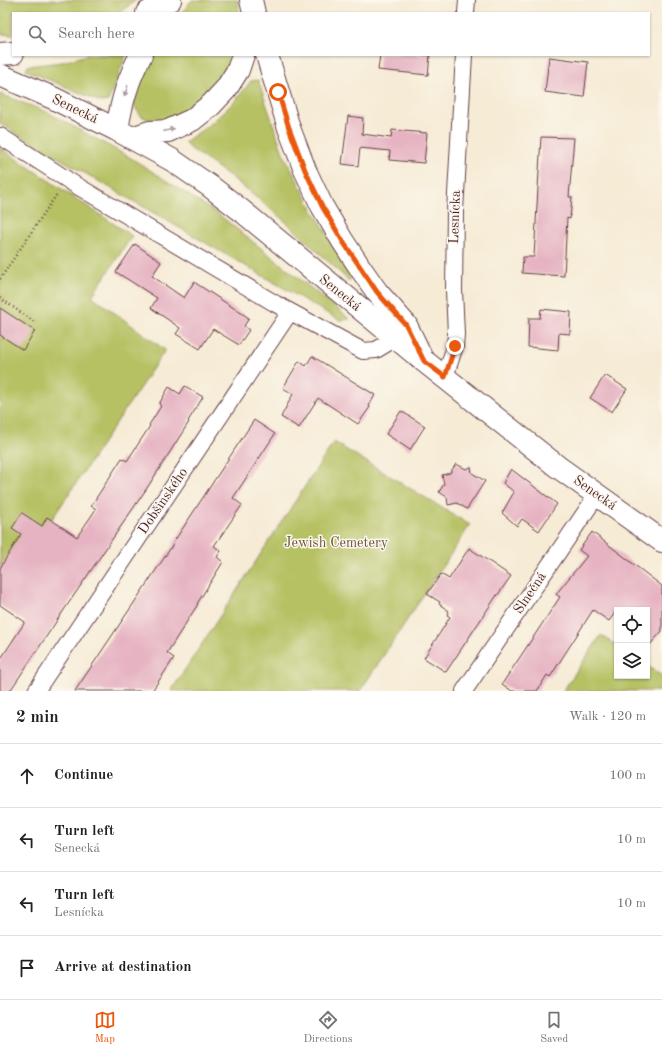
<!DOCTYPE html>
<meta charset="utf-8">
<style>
:root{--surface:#fff;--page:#f2f2f2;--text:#202124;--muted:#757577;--line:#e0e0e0;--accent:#ea580c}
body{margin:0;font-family:"Old Standard TT",serif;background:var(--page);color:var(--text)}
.controls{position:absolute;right:12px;bottom:12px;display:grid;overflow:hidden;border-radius:0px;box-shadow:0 1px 3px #0004}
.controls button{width:36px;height:36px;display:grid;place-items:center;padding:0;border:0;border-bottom:1px solid var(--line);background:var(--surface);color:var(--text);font:20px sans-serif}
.stop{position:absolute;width:12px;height:12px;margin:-9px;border:3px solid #ea580c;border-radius:50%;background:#fff}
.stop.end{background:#ea580c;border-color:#fff;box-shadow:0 1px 4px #0008}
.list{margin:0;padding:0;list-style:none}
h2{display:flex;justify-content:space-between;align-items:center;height:52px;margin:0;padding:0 16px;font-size:17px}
h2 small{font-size:13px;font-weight:400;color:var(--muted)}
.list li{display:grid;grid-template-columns:26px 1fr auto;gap:12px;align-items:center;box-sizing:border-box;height:64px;padding:0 16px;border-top:1px solid var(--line)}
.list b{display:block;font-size:15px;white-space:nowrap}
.list p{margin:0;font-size:13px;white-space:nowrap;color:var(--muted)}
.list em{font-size:13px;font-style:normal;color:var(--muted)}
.icon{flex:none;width:22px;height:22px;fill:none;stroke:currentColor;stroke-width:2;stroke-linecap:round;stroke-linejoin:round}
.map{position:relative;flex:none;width:662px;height:691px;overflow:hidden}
.search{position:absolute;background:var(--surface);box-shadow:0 1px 3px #0004;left:12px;right:12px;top:12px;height:44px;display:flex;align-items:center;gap:10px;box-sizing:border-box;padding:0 14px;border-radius:0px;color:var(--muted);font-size:15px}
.sheet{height:308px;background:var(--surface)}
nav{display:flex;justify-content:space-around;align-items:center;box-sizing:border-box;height:56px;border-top:1px solid var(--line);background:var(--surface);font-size:11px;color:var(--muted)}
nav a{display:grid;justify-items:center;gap:2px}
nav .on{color:var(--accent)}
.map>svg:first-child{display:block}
.green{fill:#b6c163;stroke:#807047}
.building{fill:#e6b3c2}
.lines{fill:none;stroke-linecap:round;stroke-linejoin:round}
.minor-casing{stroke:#643e44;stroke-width:18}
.secondary-casing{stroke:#643e44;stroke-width:24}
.path{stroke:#643e44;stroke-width:2.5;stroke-dasharray:1 3;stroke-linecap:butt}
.minor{stroke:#fff;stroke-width:16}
.secondary{stroke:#fff;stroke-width:22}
.oneway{fill:#ae9aa0}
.route{stroke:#ea580c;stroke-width:5}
.labels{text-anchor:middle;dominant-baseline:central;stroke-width:3;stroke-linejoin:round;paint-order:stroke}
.street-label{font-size:14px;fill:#4a1f2b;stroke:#fbf7ec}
.park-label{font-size:14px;fill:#6a503c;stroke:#fbf7ec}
</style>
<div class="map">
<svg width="662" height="691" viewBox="0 0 662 691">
<rect width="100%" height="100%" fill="#fbf7ec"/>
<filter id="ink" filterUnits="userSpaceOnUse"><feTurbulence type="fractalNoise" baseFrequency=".025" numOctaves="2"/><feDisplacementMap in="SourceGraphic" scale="8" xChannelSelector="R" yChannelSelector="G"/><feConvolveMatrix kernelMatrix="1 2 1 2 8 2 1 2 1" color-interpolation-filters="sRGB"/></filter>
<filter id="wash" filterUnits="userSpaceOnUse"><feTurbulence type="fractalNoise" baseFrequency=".012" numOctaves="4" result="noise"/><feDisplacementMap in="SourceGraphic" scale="16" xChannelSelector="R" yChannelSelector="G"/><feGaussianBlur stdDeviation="0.9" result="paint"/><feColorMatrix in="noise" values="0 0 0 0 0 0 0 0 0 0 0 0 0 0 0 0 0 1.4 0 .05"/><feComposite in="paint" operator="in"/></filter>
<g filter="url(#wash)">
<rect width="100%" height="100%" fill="#f6ebd5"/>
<path class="green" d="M 0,0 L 136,0 L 119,13 L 13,13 L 13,35 L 0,34 Z
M 192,0 L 238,0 L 239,13 L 181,13 Z
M 88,55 L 126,55 L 108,101 L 101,102 L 26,70 L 28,66 L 62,62 Z
M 152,55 L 233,55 L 222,78 L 198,106 L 173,119 L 152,121 L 141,116 L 134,106 L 135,91 Z
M 258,80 L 283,153 L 312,209 L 353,275 L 349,281 L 286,222 L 230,176 L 188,147 L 185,142 L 213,122 L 235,101 L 251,81 Z
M 0,94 L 47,112 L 131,158 L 218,214 L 350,319 L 339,320 L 0,124 Z
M 0,148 L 132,236 L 92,296 L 165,350 L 0,597 Z
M 334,442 L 470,525 L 360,691 L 171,691 Z
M 601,635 L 617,646 L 617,676 L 647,676 L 647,666 L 662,676 L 662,691 L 563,691 Z"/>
<g id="blocks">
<path class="building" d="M 380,55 L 430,55 L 428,75 L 378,70 Z
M 549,57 L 588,62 L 584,97 L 545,92 Z
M 348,116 L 363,118 L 362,134 L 391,138 L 392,130 L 427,133 L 424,163 L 389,160 L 390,151 L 360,148 L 358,166 L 342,164 Z
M 541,137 L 574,138 L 569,197 L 572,197 L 570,219 L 567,218 L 564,276 L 522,273 L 523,257 L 534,257 Z
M 135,244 L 161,262 L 152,276 L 184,298 L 194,282 L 249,318 L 244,326 L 249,330 L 239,345 L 213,329 L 200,349 L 176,334 L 180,328 L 151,308 L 157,298 L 116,272 Z
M 0,308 L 35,331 L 23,350 L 0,335 Z
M 541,309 L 571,312 L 570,334 L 559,333 L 558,350 L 528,347 L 529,318 L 540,318 Z
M 312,356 L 375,395 L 369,406 L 370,407 L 358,424 L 318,398 L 299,428 L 281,417 L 293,394 L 283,388 L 299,361 L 306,366 Z
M 605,375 L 627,389 L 612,412 L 590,398 Z
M 185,386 L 203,397 L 188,421 L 189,422 L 147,488 L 96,563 L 64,610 L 10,691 L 0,691 L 0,660 L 25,622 L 0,605 L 0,568 L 21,534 L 12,528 L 22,513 L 42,526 L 47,517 L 77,537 L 96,509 L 91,506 L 122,458 L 127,461 L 150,426 L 149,425 L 161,406 L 159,404 L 169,387 L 180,394 Z
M 401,411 L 425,426 L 410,450 L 386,434 Z
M 254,420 L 275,434 L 233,498 L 242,505 L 214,546 L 221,551 L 217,557 L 223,562 L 197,604 L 198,604 L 167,653 L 174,658 L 152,691 L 75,691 L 174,543 L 173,543 Z
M 456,464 L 466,469 L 471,467 L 472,473 L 485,481 L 467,509 L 457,503 L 448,505 L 447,497 L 439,492 L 444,484 L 442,475 L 450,473 Z
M 511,469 L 557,504 L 539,531 L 522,519 L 517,526 L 502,513 L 514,492 L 503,483 Z
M 592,532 L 662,586 L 662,631 L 647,648 L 647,610 L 617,610 L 609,621 L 593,610 L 550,677 L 547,675 L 537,691 L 512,691 L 502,684 L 560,597 L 556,594 L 587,556 L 579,550 Z
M 469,548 L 511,576 L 497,596 L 497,595 L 446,672 L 424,658 L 450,617 L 447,615 L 449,611 L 439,604 L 440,602 L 427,594 L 441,574 L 449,579 Z"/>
</g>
</g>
<g filter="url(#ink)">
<use href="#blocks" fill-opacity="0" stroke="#643e44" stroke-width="1"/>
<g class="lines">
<g class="minor-casing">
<path id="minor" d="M 466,13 L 467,0
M 0,136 L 74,184 L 276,304 L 363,351 L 376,350 L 396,338
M 445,377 L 455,346 L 456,334 L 454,290 L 455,211 L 464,55
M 36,691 L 290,312
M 464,691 L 597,495"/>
</g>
<g class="secondary-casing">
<path id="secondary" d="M 251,0 L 254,13
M 147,13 L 170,0
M 0,54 L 13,53
M 267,55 L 289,128 L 305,170 L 322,206 L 342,240 L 361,269 L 377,292 L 406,325 L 420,354
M 0,75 L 53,98 L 117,130 L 172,160 L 211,187 L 242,211 L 424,361 L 558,467 L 662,541
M 117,130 C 121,104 128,78 141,55
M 132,138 L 150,132 L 168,131 L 192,120 L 211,105 L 226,89 L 238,70 L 243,55"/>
</g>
<path class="path" d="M 0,279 L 57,194
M 0,298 L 36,323"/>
<use href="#minor" class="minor"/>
<use href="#secondary" class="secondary"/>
</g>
<defs><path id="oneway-solid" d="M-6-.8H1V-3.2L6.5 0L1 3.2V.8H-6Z"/></defs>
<g class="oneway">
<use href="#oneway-solid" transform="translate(126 91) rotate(109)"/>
<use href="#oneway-solid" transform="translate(169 130) rotate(-15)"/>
</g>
</g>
<g class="lines" filter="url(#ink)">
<path class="route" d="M 278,92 L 289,128 L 305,170 L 322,206 L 342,240 L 377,292 L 406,325 L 424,361 L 445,377 L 455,346"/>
</g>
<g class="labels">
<g class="street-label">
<text transform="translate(75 109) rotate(26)">Senecká</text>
<text transform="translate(455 217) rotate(-88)">Lesnícka</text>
<text transform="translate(340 293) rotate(39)">Senecká</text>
<text transform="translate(595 493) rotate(35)">Senecká</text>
<text transform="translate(163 501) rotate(-56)">Dobšinského</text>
<text transform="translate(530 593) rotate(-56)">Slnečná</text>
</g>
<g class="park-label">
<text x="336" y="543">Jewish Cemetery</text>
</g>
</g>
</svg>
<div class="controls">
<button><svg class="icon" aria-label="locate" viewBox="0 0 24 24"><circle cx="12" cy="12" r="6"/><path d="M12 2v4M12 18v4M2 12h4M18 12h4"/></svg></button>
<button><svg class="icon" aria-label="layers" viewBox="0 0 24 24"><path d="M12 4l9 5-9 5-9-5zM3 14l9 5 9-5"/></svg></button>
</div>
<div class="stop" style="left:278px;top:92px"></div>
<div class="stop end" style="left:455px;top:346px"></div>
<div class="search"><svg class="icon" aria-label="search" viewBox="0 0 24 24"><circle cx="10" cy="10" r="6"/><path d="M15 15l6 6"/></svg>Search here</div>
</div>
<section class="sheet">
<h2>2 min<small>Walk · 120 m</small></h2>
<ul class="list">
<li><svg class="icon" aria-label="ahead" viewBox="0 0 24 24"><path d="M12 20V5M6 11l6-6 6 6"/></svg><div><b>Continue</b></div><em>100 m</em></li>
<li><svg class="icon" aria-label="left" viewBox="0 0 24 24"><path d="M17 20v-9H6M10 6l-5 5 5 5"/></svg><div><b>Turn left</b><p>Senecká</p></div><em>10 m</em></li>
<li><svg class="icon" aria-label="left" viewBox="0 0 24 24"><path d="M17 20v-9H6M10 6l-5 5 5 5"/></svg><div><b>Turn left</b><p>Lesnícka</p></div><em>10 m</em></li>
<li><svg class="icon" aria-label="arrive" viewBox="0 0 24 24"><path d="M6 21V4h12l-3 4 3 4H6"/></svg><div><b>Arrive at destination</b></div></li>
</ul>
</section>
<nav>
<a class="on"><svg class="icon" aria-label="map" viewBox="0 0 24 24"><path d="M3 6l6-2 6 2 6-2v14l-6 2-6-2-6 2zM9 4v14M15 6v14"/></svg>Map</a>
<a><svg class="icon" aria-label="directions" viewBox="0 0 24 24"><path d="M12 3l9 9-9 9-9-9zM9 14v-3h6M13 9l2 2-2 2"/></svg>Directions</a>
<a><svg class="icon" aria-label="saved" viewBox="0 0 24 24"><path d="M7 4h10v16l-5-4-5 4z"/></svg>Saved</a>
</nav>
